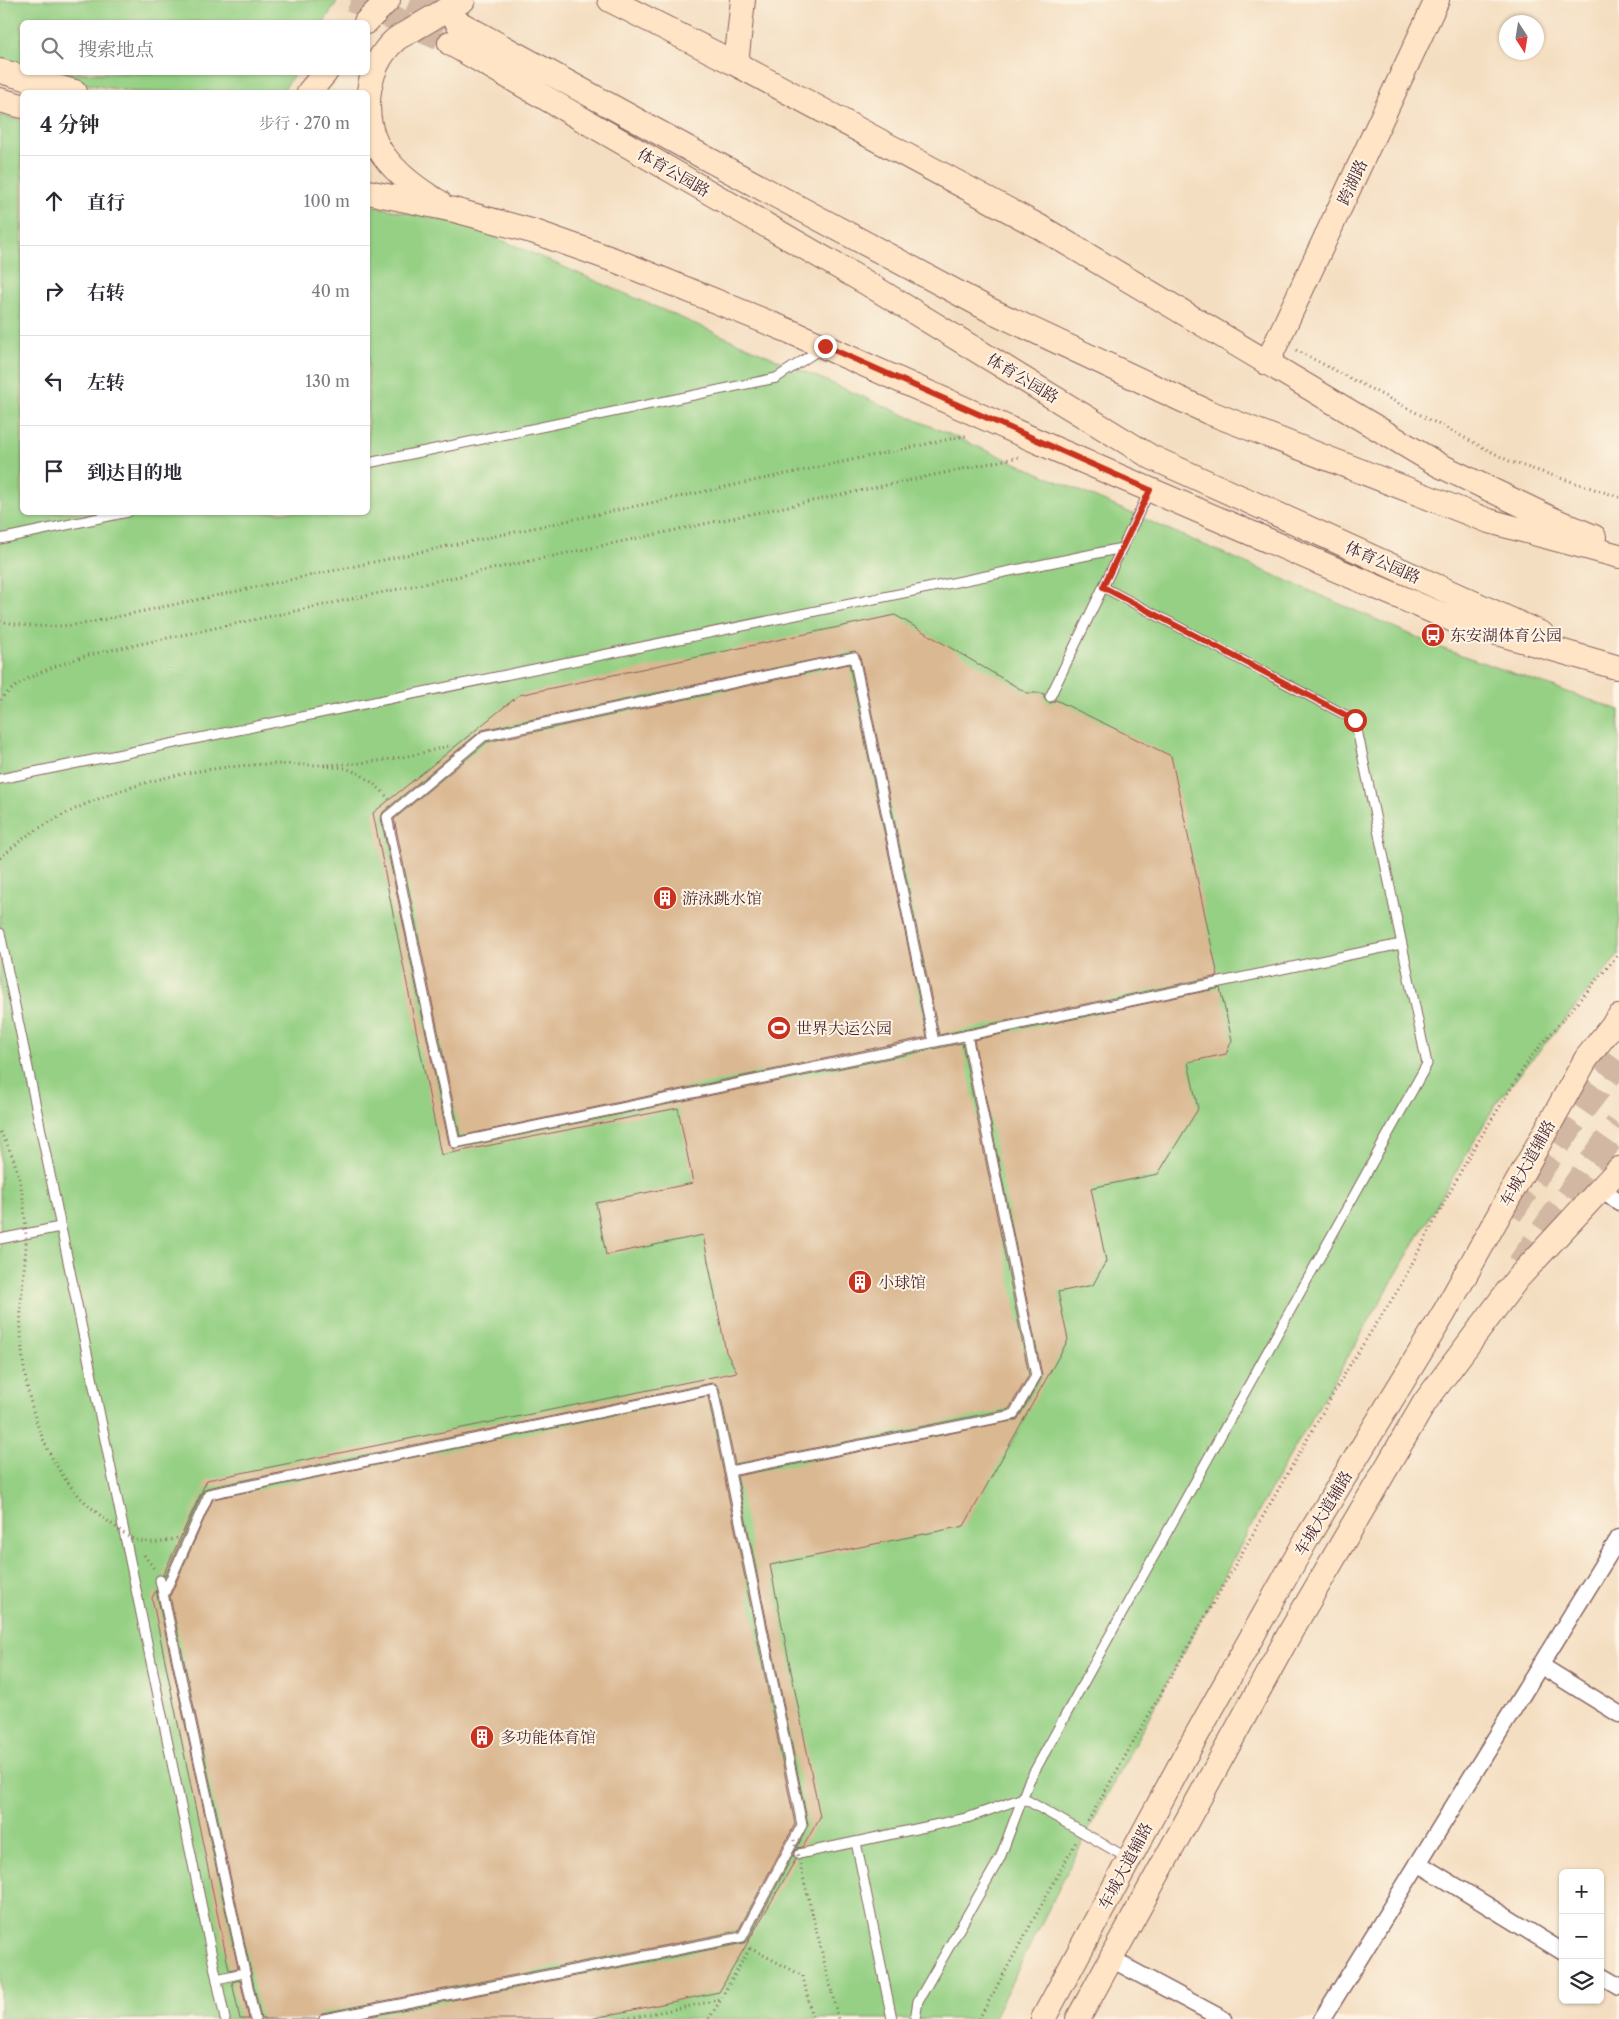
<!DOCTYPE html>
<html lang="zh">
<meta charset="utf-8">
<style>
:root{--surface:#fff;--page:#f7f7f7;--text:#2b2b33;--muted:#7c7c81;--line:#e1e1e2}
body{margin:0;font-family:"Libre Caslon Text","Noto Serif SC",serif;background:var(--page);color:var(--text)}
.controls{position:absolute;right:15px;bottom:15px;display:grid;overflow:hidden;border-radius:8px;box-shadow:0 1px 4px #0004}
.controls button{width:45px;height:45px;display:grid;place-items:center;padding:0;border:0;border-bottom:1px solid var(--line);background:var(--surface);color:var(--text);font:25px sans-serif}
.compass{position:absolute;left:1499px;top:15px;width:45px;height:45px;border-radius:50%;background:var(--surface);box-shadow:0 1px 4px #0004;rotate:168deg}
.stop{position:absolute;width:15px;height:15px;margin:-11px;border:4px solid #c8321e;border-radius:50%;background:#fff}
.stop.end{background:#c8321e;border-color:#fff;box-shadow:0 1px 5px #0008}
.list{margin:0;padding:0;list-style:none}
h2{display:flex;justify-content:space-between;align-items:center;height:65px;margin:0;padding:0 20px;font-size:21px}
h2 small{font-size:16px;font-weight:400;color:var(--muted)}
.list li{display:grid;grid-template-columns:32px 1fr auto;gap:15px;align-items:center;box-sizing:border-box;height:90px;padding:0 20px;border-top:1px solid var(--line)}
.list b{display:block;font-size:19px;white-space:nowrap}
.list em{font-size:16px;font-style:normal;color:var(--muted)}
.icon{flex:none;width:28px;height:28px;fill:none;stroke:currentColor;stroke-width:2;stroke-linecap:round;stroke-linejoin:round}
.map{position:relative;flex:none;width:1619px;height:2019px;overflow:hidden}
.search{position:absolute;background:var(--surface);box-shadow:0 1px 4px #0004;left:20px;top:20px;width:350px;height:55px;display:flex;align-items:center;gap:12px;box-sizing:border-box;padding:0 18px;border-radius:8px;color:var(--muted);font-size:19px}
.panel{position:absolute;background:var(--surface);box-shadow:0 1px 4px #0004;left:20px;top:90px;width:350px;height:425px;border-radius:8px}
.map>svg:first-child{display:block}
.green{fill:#95d084;stroke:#707858}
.building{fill:#dab892}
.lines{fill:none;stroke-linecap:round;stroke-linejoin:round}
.secondary-tunnel{stroke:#d2b8a3;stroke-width:24;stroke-dasharray:24 12;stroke-linecap:butt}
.highway-tunnel{stroke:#d2b8a3;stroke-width:28;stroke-dasharray:28 14;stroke-linecap:butt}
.lane-casing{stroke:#866260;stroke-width:11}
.street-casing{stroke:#866260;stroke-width:19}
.secondary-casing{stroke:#866260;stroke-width:26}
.path{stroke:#866260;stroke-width:3;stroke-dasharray:1 4;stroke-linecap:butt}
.lane{stroke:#fff;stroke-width:9}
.street{stroke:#fff;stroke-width:16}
.secondary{stroke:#ffe4c6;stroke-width:24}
.path-bridge{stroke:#866260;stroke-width:3;stroke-dasharray:1 4;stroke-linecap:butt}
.route{stroke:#c8321e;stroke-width:6}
.labels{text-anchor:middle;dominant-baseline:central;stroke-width:4;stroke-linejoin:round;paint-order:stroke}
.street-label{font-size:16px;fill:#4a1f2b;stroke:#fcf5e5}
.poi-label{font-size:16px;fill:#4a1f2b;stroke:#fcf5e5;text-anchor:start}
</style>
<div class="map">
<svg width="1619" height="2019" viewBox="0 0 1619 2019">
<rect width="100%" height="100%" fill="#fcf5e5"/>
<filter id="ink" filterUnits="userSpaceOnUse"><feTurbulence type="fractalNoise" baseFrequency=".02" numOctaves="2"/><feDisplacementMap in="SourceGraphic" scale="10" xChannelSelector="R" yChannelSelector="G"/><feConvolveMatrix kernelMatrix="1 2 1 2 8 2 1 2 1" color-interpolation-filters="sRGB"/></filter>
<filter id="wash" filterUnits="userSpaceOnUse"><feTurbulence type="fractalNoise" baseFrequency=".0096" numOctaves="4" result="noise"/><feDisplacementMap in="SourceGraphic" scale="20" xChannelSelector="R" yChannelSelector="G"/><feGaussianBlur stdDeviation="1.12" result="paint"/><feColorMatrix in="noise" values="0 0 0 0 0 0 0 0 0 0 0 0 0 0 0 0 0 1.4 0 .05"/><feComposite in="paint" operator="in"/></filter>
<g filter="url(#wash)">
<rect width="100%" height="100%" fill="#f4dec1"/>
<path class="green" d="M 0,0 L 338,0 L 324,22 L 22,22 L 22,68 L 0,62 Z
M 37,73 L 295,73 L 282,92 L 134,92 L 67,81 Z
M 0,115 L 22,121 L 22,512 L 368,512 L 368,205 L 467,225 L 1444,649 L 1619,710 L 1619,954 L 1497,1102 L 1274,1483 L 1089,1829 L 993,2019 L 0,2019 Z"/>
<g id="blocks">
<path class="building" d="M 895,615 L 1027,693 L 1041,693 L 1044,694 L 1044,698 L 1047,702 L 1051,703 L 1056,700 L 1171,756 L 1218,976 L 939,1035 L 860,656 L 855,651 L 482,730 L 383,812 L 381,818 L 449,1144 L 453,1149 L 962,1043 L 1029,1375 L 1009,1409 L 735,1464 L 719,1388 L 715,1383 L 712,1383 L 207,1488 L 203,1491 L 165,1576 L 163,1575 L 207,1480 L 737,1372 L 726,1352 L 703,1235 L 606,1255 L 596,1203 L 693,1183 L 678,1108 L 441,1155 L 373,813 L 519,695 Z
M 849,664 L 927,1037 L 460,1136 L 394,819 L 487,742 Z
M 1220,988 L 1232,1040 L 1226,1054 L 1188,1062 L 1198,1109 L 1158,1174 L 1091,1188 L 1106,1261 L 1093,1285 L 1058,1292 L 1068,1340 L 964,1526 L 770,1565 L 820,1817 L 803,1847 L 797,1848 L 808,1824 L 737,1476 L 1017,1420 L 1041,1379 L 1042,1375 L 974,1040 Z
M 708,1396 L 795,1824 L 738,1931 L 323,2013 L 318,2019 L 261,2019 L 170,1596 L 213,1499 Z
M 156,1590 L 238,1968 L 229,1970 L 152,1598 Z
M 793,1855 L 796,1859 L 719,1992 L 590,2019 L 356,2019 L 744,1943 L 748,1940 Z
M 240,1980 L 249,2019 L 240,2019 L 232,1982 Z"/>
</g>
</g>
<g filter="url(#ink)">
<use href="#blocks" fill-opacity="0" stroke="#866260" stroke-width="1"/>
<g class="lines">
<path class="secondary-tunnel" d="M 351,0 L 450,43
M 410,0 L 456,21"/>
<path class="highway-tunnel" d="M 1509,1213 L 1582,1108 L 1619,1060
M 1520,1266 L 1619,1125"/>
<g class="lane-casing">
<path id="lane" d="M 368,463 L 776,378 L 822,348
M 0,539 L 128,512
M 1050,697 L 1150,490
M 0,779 L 1122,548
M 0,933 L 225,2019
M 934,1042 L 854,657 L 484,736 L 387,817 L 455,1143 L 1401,944
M 0,1239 L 60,1227
M 730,1471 L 1013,1415 L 1036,1376 L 967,1035
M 160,1580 L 255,2019
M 164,1594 L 209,1494 L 713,1389 L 802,1825 L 742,1937 L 324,2019
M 856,1842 L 892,2019
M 799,1854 L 967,1818 L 1023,1798 L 1129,1859
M 217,1979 L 239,1974
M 915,2019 L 918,2001 L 1000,1858 L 1029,1781 L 1427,1064 L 1355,720 L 1103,587"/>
</g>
<g class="street-casing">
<path id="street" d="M 1601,1188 L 1619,1202
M 1540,1665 L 1619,1714
M 1418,1863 L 1563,1952
M 1111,1959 L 1223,2019
M 1600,1975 L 1619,1986
M 1322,2019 L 1619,1538"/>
</g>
<g class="secondary-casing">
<path id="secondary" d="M 610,0 L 736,64 L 1040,227 L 1439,465 L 1554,520 L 1594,537
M 366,22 L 388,0
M 457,22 L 702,156 L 990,310 L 1208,412 L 1489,521 L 1619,556
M 450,43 L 865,282 L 1151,457 L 1542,634
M 736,64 L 743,0
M 0,71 L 75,92
M 309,92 L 326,72
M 0,100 L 22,106
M 368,192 L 454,210 L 535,232 L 617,261 L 789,331 L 1055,449 L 1458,622 L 1616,667
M 439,202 C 418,190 399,176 384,156 C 359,124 364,68 394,41 C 400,35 410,32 417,27 C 432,18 448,9 463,0
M 1267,363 L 1437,0
M 1043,2019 L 1186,1754 L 1309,1535 L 1444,1313 L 1586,1059 L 1619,1017
M 1078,2019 L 1291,1631 L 1425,1402 L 1517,1279 L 1619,1169"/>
</g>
<path class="path" d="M 1296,350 L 1511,462 L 1619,497
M 0,621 C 28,628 55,627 83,624 L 969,435
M 0,700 C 22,676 58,665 88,655 L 1019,457
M 324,766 C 331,767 338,767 344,768 C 361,772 378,786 389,799
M 0,858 C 11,849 21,839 33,832 C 105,787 190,766 275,764 C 287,764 300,765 313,765 C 360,765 405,759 451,745
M 144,1555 L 155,1570
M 1088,1821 L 1351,1363 L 1398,1290 L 1469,1156 L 1530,1058 L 1619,954
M 750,1948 L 803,1976 L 812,2019
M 832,1993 L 838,2019
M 625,2019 L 720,2000 L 750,1948
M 709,2019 L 720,2001
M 979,2019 L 1076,1842"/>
<use href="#lane" class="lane"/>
<use href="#street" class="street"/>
<use href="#secondary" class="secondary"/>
<path class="path-bridge" d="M 0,1132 C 21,1164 26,1207 26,1245 C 25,1265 22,1285 21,1305 C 18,1371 34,1450 82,1499 C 96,1513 113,1525 129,1537 C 146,1545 164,1543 180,1537
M 794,1840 L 832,1993"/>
</g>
</g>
<g class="lines" filter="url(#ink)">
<path class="route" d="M 825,346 L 1150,490 L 1103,587 L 1355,720"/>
</g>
<defs>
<g id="bus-disc" transform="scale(1.25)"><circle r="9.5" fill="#c8321e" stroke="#fcf5e5"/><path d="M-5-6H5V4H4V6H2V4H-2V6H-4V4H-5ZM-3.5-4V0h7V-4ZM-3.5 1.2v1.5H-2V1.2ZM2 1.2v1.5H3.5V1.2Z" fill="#fff"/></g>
<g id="building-disc" transform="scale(1.25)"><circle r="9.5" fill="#c8321e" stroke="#fcf5e5"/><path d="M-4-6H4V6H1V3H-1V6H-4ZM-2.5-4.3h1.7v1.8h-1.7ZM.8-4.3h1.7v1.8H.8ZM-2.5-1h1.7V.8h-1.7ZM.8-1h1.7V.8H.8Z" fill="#fff"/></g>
<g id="stadium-disc" transform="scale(1.25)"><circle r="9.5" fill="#c8321e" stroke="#fcf5e5"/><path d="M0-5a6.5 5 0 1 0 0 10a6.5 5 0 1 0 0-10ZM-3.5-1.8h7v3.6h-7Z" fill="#fff"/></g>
</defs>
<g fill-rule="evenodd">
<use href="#bus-disc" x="1433" y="635"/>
<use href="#building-disc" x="665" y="898"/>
<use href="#stadium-disc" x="779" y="1028"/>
<use href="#building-disc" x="860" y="1282"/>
<use href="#building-disc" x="482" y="1737"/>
</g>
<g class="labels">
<g class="street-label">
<text transform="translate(674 172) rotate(30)">体育公园路</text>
<text transform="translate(1352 182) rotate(-65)">跨湖路</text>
<text transform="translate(1023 378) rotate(31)">体育公园路</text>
<text transform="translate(1383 562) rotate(24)">体育公园路</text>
<text transform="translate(1527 1163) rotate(-61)">车城大道辅路</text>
<text transform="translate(1323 1513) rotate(-59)">车城大道辅路</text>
<text transform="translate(1125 1866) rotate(-62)">车城大道辅路</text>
</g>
<g class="poi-label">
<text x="1450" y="635">东安湖体育公园</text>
<text x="682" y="898">游泳跳水馆</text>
<text x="796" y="1028">世界大运公园</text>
<text x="878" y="1282">小球馆</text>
<text x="500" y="1737">多功能体育馆</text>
</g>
</g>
</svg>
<div class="controls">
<button>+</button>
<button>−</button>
<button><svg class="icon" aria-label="layers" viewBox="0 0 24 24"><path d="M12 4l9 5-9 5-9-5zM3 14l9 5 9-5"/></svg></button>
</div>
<svg class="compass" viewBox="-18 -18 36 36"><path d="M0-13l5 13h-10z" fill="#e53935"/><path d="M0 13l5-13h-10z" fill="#7c7c81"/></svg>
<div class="stop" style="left:1355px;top:720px"></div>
<div class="stop end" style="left:825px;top:346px"></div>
<div class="search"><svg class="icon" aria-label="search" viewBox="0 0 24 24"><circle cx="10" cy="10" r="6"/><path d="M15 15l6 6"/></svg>搜索地点</div>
<section class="panel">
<h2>4 分钟<small>步行 · 270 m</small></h2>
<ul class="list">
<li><svg class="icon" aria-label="ahead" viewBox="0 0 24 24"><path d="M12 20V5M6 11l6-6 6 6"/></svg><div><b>直行</b></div><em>100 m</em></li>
<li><svg class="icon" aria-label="right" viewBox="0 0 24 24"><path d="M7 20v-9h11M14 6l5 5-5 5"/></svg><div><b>右转</b></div><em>40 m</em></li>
<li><svg class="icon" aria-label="left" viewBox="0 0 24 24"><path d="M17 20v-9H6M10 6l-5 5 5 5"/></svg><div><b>左转</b></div><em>130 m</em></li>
<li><svg class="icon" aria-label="arrive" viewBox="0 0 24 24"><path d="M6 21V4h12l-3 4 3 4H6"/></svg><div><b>到达目的地</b></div></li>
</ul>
</section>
</div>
